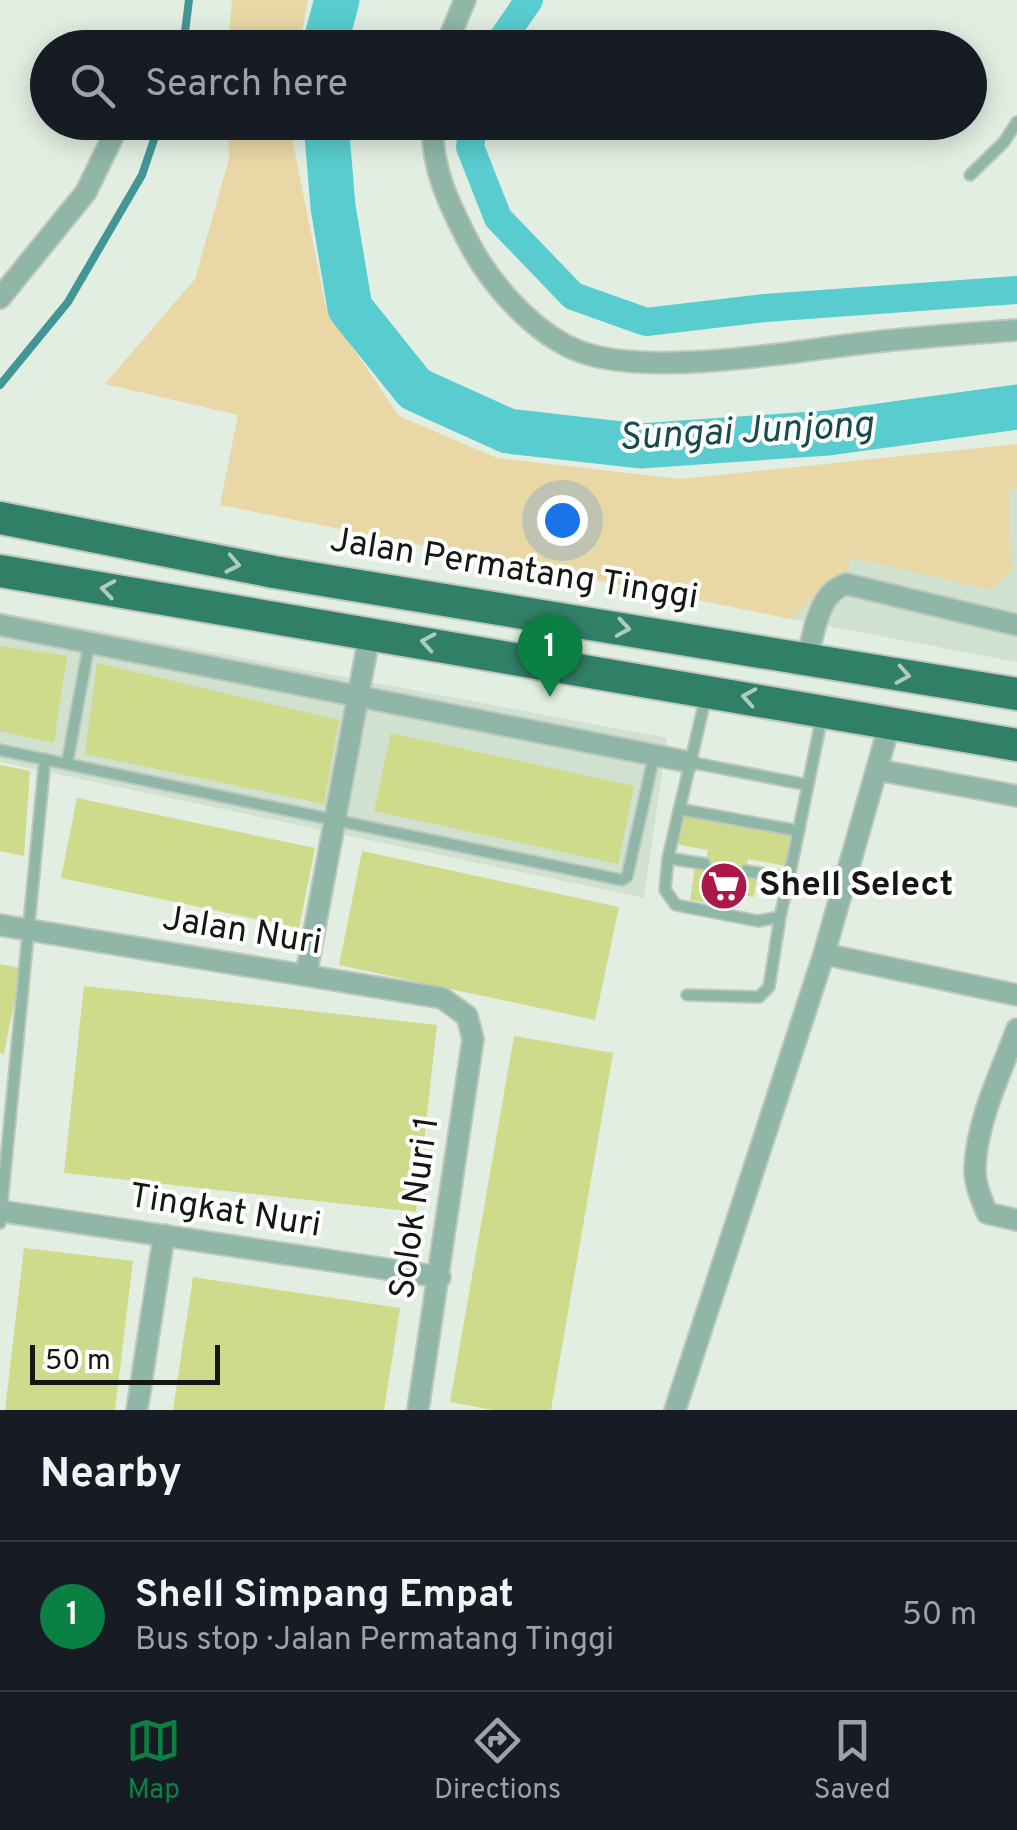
<!DOCTYPE html>
<meta charset="utf-8">
<style>
:root{--surface:#171b24;--page:#20242c;--text:#f1f3f6;--muted:#9ea1a6;--line:#363941;--accent:#0b8043}
body{margin:0;font-family:Overpass,sans-serif;background:var(--page);color:var(--text)}
.scale{position:absolute;left:30px;bottom:25px;width:190px;box-sizing:border-box;padding-left:10px;border:5px solid #141813;border-top:0;font-size:28px;line-height:35px;white-space:nowrap;color:#141813;-webkit-text-stroke:8px #fff;paint-order:stroke}
.you{position:absolute;left:562px;top:520px;width:35px;height:35px;margin:-25px;border:8px solid #fff;border-radius:50%;background:#1a73e8;box-shadow:0 0 0 15px #1a73e833}
.badge{display:grid;place-items:center;width:65px;height:65px;border-radius:50%;background:var(--accent);color:#fff;font-size:32px;font-weight:700}
.pin{position:absolute;translate:-50% -82px;filter:drop-shadow(0 2px 5px #0008)}
.pin::after{content:'';position:absolute;top:52px;width:35px;height:30px;background:inherit;clip-path:polygon(0 0,100% 0,50% 100%)}
.list{margin:0;padding:0;list-style:none}
h2{display:flex;justify-content:space-between;align-items:center;height:130px;margin:0;padding:0 40px;font-size:42px}
h2 small{font-size:32px;font-weight:400;color:var(--muted)}
.list li{display:grid;grid-template-columns:65px 1fr auto;gap:30px;align-items:center;box-sizing:border-box;height:150px;padding:0 40px;border-top:2px solid var(--line)}
.list b{display:block;font-size:38px;white-space:nowrap}
.list p{margin:0;font-size:32px;white-space:nowrap;color:var(--muted)}
.list em{font-size:32px;font-style:normal;color:var(--muted)}
.icon{flex:none;width:55px;height:55px;fill:none;stroke:currentColor;stroke-width:2;stroke-linecap:round;stroke-linejoin:round}
.map{position:relative;flex:none;width:1017px;height:1410px;overflow:hidden}
.search{position:absolute;background:var(--surface);box-shadow:0 5px 25px #0003;left:30px;right:30px;top:30px;height:110px;display:flex;align-items:center;gap:25px;box-sizing:border-box;padding:0 35px;border-radius:55px;color:var(--muted);font-size:38px}
.sheet{height:280px;background:var(--surface)}
nav{display:flex;justify-content:space-around;align-items:center;box-sizing:border-box;height:140px;border-top:2px solid var(--line);background:var(--surface);font-size:28px;color:var(--muted)}
nav a{display:grid;justify-items:center;gap:5px}
nav .on{color:var(--accent)}
.map>svg:first-child{display:block}
.built{fill:#d0e1cf}
.green{fill:#e9d7a6}
.lines{fill:none;stroke-linecap:round;stroke-linejoin:round}
.stream{stroke:#449696;stroke-width:8}
.canal{stroke:#58ccce;stroke-width:28}
.river{stroke:#58ccce;stroke-width:45}
.building{fill:#cddb8b}
.service-casing{stroke:#bdc7bc;stroke-width:14}
.minor-casing{stroke:#bdc7bc;stroke-width:24}
.trunk-casing{stroke:#bdc7bc;stroke-width:36}
.service{stroke:#8fb6a7;stroke-width:10}
.minor{stroke:#8fb6a7;stroke-width:20}
.trunk{stroke:#307f67;stroke-width:32}
.oneway{stroke:#acccc2}
.labels{text-anchor:middle;dominant-baseline:central;stroke-width:8;stroke-linejoin:round;paint-order:stroke}
.street-label{font-size:35px;fill:#141813;stroke:#fff}
.poi-label{font-size:35px;font-weight:bold;fill:#141813;stroke:#fff;text-anchor:start}
.water-label{font-size:38px;font-style:italic;fill:#184b4c;stroke:#fff}
</style>
<div class="map">
<svg width="1017" height="1410" viewBox="0 0 1017 1410">
<rect width="100%" height="100%" fill="#e2eee1"/>
<path class="built" d="M 1017,487 L 1017,662 L 791,619 L 850,557 L 1011,570 L 1009,489 Z
M 0,612 L 667,738 L 644,898 L 0,762 Z"/>
<path class="green" d="M 232,0 L 308,0 L 299,47 L 228,47 Z
M 228,123 L 289,123 L 326,308 L 399,416 L 497,458 L 680,479 L 1017,444 L 1017,487 L 1009,490 L 1011,570 L 992,590 L 850,557 L 846,578 L 834,575 L 791,619 L 220,505 L 238,415 L 105,384 L 195,279 L 229,159 Z"/>
<g class="lines">
<path class="stream" d="M 183,48 L 189,0
M 0,385 L 68,302 L 142,175 L 160,122"/>
<path class="canal" d="M 496,48 L 529,0
M 474,122 L 470,147 L 498,218 L 573,296 L 646,322 L 765,308 L 1017,290"/>
<path class="river" d="M 324,48 L 337,0
M 326,122 L 333,207 L 350,308 L 415,389 L 508,431 L 640,446 L 828,433 L 1017,407"/>
</g>
<path class="building" d="M 0,646 L 67,656 L 54,743 L 0,731 Z
M 97,663 L 339,720 L 324,804 L 85,754 Z
M 391,733 L 634,786 L 618,864 L 374,811 Z
M 0,765 L 30,771 L 24,856 L 0,851 Z
M 77,798 L 315,848 L 299,928 L 61,878 Z
M 681,814 L 792,835 L 786,866 L 748,859 L 745,876 L 757,877 L 754,897 L 741,895 L 739,908 L 690,900 L 695,867 L 704,868 L 708,850 L 675,844 Z
M 362,851 L 619,907 L 595,1020 L 339,965 Z
M 0,964 L 21,968 L 4,1054 L 0,1053 Z
M 84,986 L 437,1025 L 416,1212 L 64,1173 Z
M 514,1036 L 613,1053 L 551,1410 L 493,1410 L 450,1402 Z
M 24,1248 L 133,1261 L 115,1410 L 5,1410 Z
M 193,1277 L 400,1308 L 384,1410 L 173,1410 Z"/>
<g class="lines">
<g class="service-casing">
<path id="service" d="M 970,175 L 1004,142 L 1017,122
M 0,750 L 622,880 L 627,877 L 654,756
M 689,762 L 808,785
M 67,764 L 89,644
M 679,809 L 799,831
M 668,858 L 665,890 L 676,905 L 758,921 L 780,917 L 789,878
M 705,864 L 668,858 L 706,696
M 746,871 L 789,878 L 822,716
M 687,995 L 759,997 L 769,987 L 780,917
M 0,1223 L 45,759"/>
</g>
<g class="minor-casing">
<path id="minor" d="M 445,48 L 465,0
M 433,122 C 430,167 450,206 470,245 C 494,289 541,342 591,355 C 662,374 783,353 857,344 C 910,337 964,334 1017,330
M 0,298 L 86,192 L 120,122
M 0,625 L 689,762
M 807,658 C 815,631 817,594 846,584 L 1017,625
M 878,770 L 1017,796
M 0,925 L 442,998 L 467,1016 L 473,1039 L 418,1410
M 824,954 L 1017,995
M 306,975 L 370,632
M 1017,1029 C 1001,1072 977,1120 975,1167 C 974,1182 981,1198 987,1213 L 1017,1220
M 0,1211 L 440,1277
M 137,1410 L 164,1235
M 675,1410 L 824,954 L 890,723"/>
</g>
<g class="trunk-casing">
<path id="trunk" d="M 0,518 L 274,572 L 1017,694
M 0,571 L 1017,745"/>
</g>
<use href="#service" class="service"/>
<use href="#minor" class="minor"/>
<use href="#trunk" class="trunk"/>
</g>
<defs><path id="oneway-chevron" d="M-2-3.5L2.5 0L-2 3.5" fill="none" stroke-width="1.6" stroke-linecap="round" stroke-linejoin="round" transform="scale(2.5)"/></defs>
<g class="oneway">
<use href="#oneway-chevron" transform="translate(233 564) rotate(11)"/>
<use href="#oneway-chevron" transform="translate(108 589) rotate(-171)"/>
<use href="#oneway-chevron" transform="translate(623 628) rotate(9)"/>
<use href="#oneway-chevron" transform="translate(428 642) rotate(-170)"/>
<use href="#oneway-chevron" transform="translate(903 675) rotate(10)"/>
<use href="#oneway-chevron" transform="translate(749 697) rotate(-170)"/>
</g>
<defs>
<g id="supermarket-disc" transform="scale(2.5)"><circle r="9.5" fill="#ac1949" stroke="#fff"/><path d="M-6-5.5h2.5l.6 2H6L4.5 2H-2.5L-4.4-4H-6ZM-1.5 3.2a1.3 1.3 0 1 0 .1 0ZM3 3.2a1.3 1.3 0 1 0 .1 0Z" fill="#fff"/></g>
</defs>
<g fill-rule="evenodd">
<use href="#supermarket-disc" x="724" y="886"/>
</g>
<g class="labels">
<g class="street-label">
<text transform="translate(514 570) rotate(9)">Jalan Permatang Tinggi</text>
<text transform="translate(242 932) rotate(9)">Jalan Nuri</text>
<text transform="translate(416 1208) rotate(-82)">Solok Nuri 1</text>
<text transform="translate(225 1212) rotate(9)">Tingkat Nuri</text>
</g>
<g class="poi-label">
<text x="759" y="886">Shell Select</text>
</g>
<g class="water-label">
<text transform="translate(746 433) rotate(-3)">Sungai Junjong</text>
</g>
</g>
</svg>
<div class="scale">50 m</div>
<div class="you"></div>
<div class="pin badge" style="left:550px;top:697px">1</div>
<div class="search"><svg class="icon" aria-label="search" viewBox="0 0 24 24"><circle cx="10" cy="10" r="6"/><path d="M15 15l6 6"/></svg>Search here</div>
</div>
<section class="sheet">
<h2>Nearby<small></small></h2>
<ul class="list">
<li><span class="badge">1</span><div><b>Shell Simpang Empat</b><p>Bus stop · Jalan Permatang Tinggi</p></div><em>50 m</em></li>
</ul>
</section>
<nav>
<a class="on"><svg class="icon" aria-label="map" viewBox="0 0 24 24"><path d="M3 6l6-2 6 2 6-2v14l-6 2-6-2-6 2zM9 4v14M15 6v14"/></svg>Map</a>
<a><svg class="icon" aria-label="directions" viewBox="0 0 24 24"><path d="M12 3l9 9-9 9-9-9zM9 14v-3h6M13 9l2 2-2 2"/></svg>Directions</a>
<a><svg class="icon" aria-label="saved" viewBox="0 0 24 24"><path d="M7 4h10v16l-5-4-5 4z"/></svg>Saved</a>
</nav>
